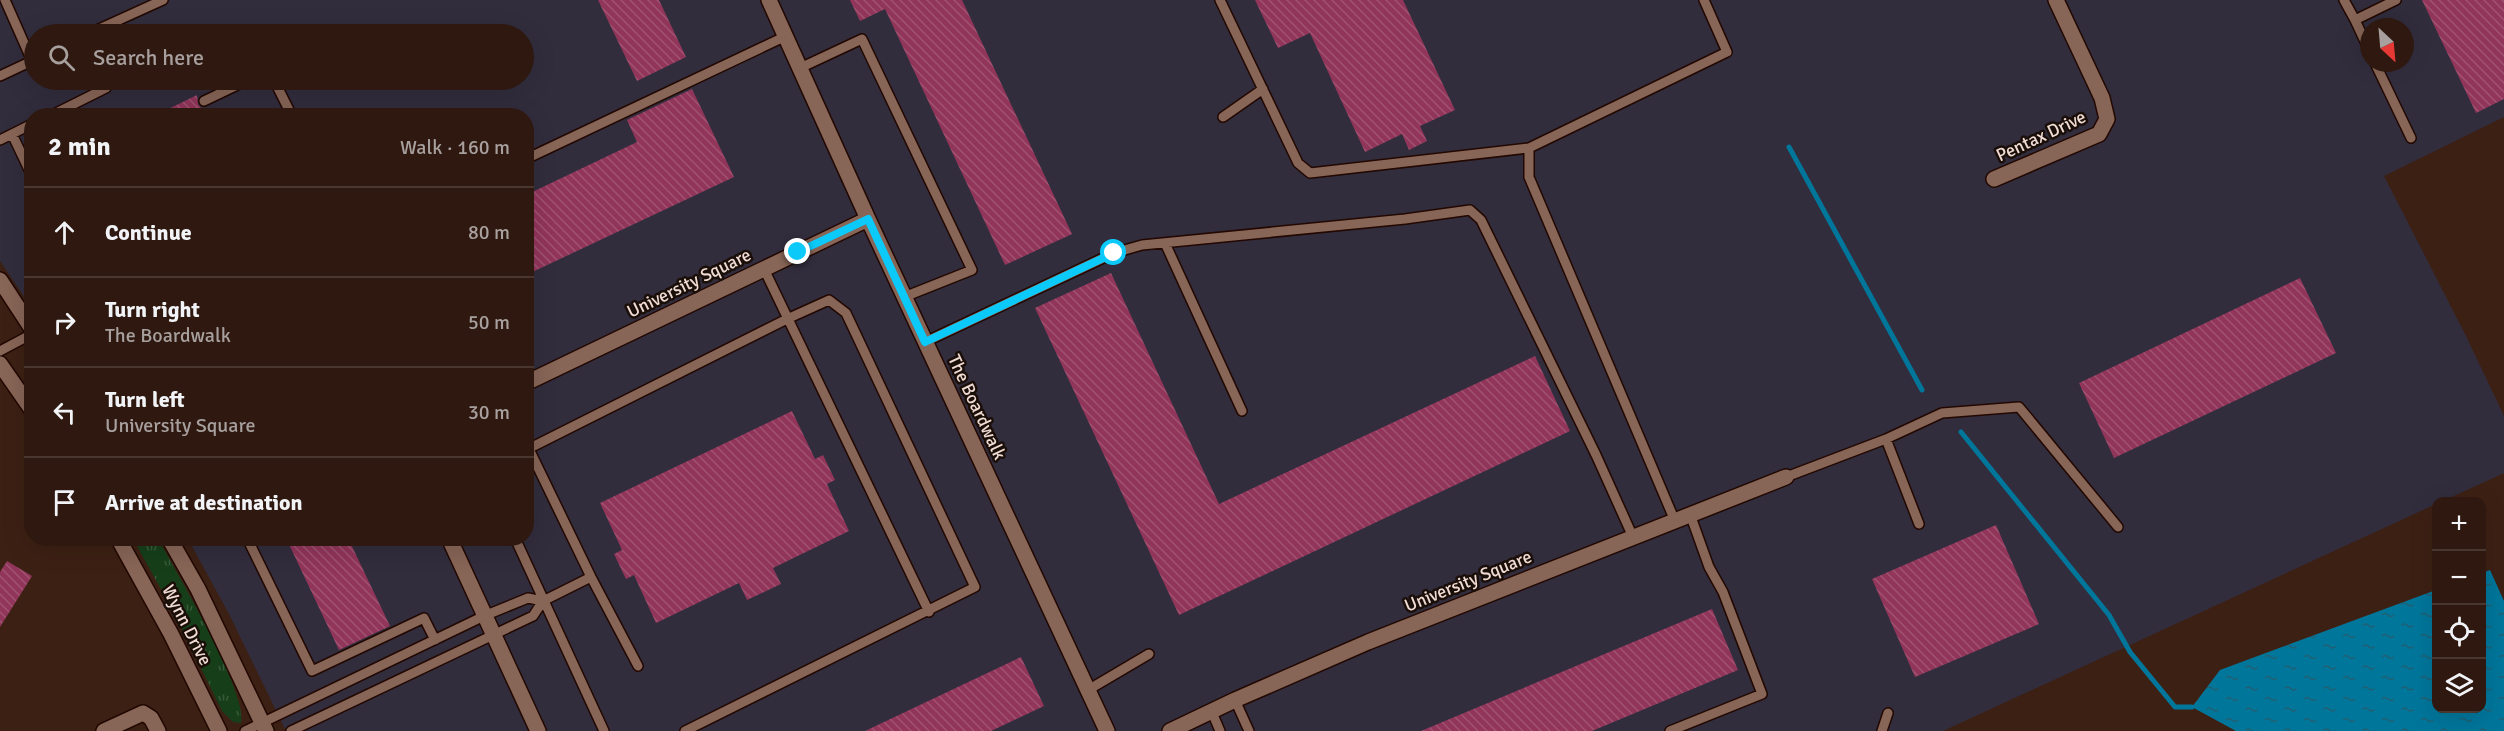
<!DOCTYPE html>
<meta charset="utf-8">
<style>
:root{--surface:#2e180f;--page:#3a251d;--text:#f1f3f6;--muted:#a7a09e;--line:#49372f}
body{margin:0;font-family:Signika,sans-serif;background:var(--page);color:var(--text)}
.controls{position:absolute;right:18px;bottom:18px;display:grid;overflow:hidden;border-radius:12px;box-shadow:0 6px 24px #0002}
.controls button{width:54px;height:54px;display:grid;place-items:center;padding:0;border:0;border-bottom:2px solid var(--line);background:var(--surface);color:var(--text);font:30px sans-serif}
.compass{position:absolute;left:2360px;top:18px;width:54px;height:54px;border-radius:50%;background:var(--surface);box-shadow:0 6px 24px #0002;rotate:154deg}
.stop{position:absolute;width:18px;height:18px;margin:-14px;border:4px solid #0bcafa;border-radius:50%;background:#fff}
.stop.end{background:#0bcafa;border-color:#fff;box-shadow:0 2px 6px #0008}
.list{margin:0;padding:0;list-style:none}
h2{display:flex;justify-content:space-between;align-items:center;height:78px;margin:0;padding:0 24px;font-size:26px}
h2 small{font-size:20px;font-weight:400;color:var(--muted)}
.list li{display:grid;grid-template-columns:39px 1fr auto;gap:18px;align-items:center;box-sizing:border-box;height:90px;padding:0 24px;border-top:2px solid var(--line)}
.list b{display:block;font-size:22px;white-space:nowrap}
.list p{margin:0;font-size:20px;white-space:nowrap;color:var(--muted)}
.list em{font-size:20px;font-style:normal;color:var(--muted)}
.icon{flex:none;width:33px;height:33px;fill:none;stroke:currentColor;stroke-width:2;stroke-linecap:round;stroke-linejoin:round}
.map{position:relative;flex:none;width:2504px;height:731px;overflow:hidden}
.search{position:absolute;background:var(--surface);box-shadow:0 6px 24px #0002;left:24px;top:24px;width:510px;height:66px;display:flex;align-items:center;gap:15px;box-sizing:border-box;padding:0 21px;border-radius:33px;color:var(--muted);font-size:22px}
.panel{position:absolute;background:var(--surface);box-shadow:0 6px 24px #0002;left:24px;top:108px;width:510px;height:438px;border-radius:24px}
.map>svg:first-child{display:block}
.commercial{fill:#322d3d;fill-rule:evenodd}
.grass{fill:url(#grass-tufts)}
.water{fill:url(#water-ripples)}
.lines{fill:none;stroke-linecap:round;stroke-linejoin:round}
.stream{stroke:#01769b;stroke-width:5}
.building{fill:url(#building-back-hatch)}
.lane-casing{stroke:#220801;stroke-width:12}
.street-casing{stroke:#220801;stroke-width:18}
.secondary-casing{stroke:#220801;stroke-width:18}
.lane{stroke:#876557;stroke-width:9}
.street{stroke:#876557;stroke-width:15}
.secondary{stroke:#876557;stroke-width:15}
.route{stroke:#0bcafa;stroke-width:8}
.labels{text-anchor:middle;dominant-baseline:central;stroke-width:5;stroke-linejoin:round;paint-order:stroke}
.street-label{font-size:18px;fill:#f0dcd4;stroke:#1a0e08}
</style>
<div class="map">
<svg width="2504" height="731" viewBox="0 0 2504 731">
<defs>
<pattern id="grass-tufts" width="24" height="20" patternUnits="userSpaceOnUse" patternTransform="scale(1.5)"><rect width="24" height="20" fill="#163f19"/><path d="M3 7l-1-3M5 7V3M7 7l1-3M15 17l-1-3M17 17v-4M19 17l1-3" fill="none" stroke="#385a3a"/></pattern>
<pattern id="water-ripples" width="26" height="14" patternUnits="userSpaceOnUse" patternTransform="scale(1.5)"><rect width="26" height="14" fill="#01769b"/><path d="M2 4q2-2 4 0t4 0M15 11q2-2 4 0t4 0" fill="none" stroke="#215f72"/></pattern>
<pattern id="building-back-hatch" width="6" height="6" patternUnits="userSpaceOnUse" patternTransform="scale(1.5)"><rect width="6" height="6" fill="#91355a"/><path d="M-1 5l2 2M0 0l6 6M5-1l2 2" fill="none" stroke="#a15271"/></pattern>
</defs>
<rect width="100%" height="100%" fill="#3d2014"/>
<path class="commercial" d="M 0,0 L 2504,0 L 2504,117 L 2384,176 L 2466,336 L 2504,416 L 2504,473 L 2443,501 L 2436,502 L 2436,504 L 1943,731 L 286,731 L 229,614 L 188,539 L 526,538 L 526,116 L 32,116 L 31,307 L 0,261 ZM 2369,27 L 2405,27 L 2405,63 L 2369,63 ZM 34,34 L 524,34 L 524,80 L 34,80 Z"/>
<path class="grass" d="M 133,539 L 158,539 C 175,569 249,695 241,723 L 233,722 L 222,711 L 172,609 Z"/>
<path class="water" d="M 2490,570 L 2504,601 L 2504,731 L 2236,731 L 2192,707 L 2220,670 L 2436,590 L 2436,708 L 2482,708 L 2482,573 Z"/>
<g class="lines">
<path class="stream" d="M 1789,147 L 1922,390
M 1961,432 L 2109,615 L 2130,652 L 2175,707 L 2192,707"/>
</g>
<path class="building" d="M 598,0 L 659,0 L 686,57 L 637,81 Z
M 850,0 L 962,0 L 1072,234 L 1005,265 L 885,9 L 860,21 Z
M 1255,0 L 1403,0 L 1455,110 L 1420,126 L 1427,141 L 1409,150 L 1402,134 L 1365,152 L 1310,33 L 1278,48 Z
M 2422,0 L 2504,0 L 2504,99 L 2476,113 Z
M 692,89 L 734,177 L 526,275 L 526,195 L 637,142 L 627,120 Z
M 197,95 L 198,104 L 207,116 L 154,116 Z
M 1111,273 L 1219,504 L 1535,356 L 1570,431 L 1179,615 L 1035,308 Z
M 2300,278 L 2336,353 L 2114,458 L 2079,383 Z
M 792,411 L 815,459 L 823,455 L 835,480 L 827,484 L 849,531 L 773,568 L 781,584 L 747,600 L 739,583 L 656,623 L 634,575 L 626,579 L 614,554 L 622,550 L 600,503 Z
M 1996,525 L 2039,624 L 1915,677 L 1872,579 Z
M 286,538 L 348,538 L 390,626 L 339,650 Z
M 7,561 L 32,576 L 0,627 L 0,572 Z
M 1712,609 L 1738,670 L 1592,731 L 1421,731 Z
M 1021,657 L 1044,706 L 991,731 L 865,731 Z"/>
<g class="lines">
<g class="lane-casing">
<path id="lane" d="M 5,0 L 32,61
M 1220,0 L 1298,163 L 1310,173 L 1529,148 L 1727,52 L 1704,0
M 2344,0 L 2355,20
M 88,34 L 163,0
M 2369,50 L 2355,20 L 2396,0
M 2375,63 L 2411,138
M 800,68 L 862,39 L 972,270 L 904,297
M 0,76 L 34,60
M 274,80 L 292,116
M 204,101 L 248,80
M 50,116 L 106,88
M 1223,117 L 1263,89
M 32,124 L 12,134 L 32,176
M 0,140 L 12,134
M 1529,148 L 1529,177 L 1675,521
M 526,159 L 786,36
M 1165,243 L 1242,411
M 764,269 L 929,612
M 925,342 L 1114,253 L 1142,245 L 1405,219 L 1470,210 L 1481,220 L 1596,455 L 1633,537
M 0,351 L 32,334
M 1886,439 L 1919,524
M 529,449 L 591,577 L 638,666
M 526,450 L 787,319 L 829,300 L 846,313 L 975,587 L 685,731
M 1786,477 L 1886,439 L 1942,413 L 2019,407 L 2118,527
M 247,538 L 312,671 L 424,618 L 435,640
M 515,538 L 604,731
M 1088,690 L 1149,654
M 1235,700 L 1249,731
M 1211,710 L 1220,731
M 245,731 L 484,616 L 528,598 L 543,601
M 291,731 L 533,616 L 543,601 L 591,577
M 1670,731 L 1762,694 L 1723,592 L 1709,567 L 1690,514
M 1882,731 L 1888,713"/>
</g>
<g class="street-casing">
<path id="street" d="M 769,0 L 868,219 L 1107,731
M 1994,179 L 2099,134 L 2107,119 L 2102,98 L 2056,0
M 526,383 L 868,219
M 449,538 L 538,731
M 104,731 L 143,713 L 151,718 L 158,731
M 1170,731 L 1235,700 L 1368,642 L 1786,477"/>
</g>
<g class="secondary-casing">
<path id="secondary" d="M 0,280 L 32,329
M 0,364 L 32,410
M 118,538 L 171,634 L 219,731
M 169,538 L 198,589 L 266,731"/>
</g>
<use href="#lane" class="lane"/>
<use href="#street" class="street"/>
<use href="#secondary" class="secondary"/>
</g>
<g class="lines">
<path class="route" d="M 798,252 L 868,219 L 925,342 L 1114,253"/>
</g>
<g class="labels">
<g class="street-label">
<text transform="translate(2041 136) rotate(-25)">Pentax Drive</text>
<text transform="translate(689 283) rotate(-26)">University Square</text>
<text transform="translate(977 407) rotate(65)">The Boardwalk</text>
<text transform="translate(1468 581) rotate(-22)">University Square</text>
<text transform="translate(187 625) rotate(63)">Wynn Drive</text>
</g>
</g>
</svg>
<div class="controls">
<button>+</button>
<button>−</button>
<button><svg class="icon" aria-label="locate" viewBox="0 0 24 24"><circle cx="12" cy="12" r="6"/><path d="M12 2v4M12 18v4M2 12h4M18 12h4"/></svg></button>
<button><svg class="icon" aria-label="layers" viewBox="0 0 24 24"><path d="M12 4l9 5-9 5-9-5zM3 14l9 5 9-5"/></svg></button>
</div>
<svg class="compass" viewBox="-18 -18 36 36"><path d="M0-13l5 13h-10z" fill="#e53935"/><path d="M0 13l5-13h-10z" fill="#a7a09e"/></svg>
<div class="stop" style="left:1114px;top:253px"></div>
<div class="stop end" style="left:798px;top:252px"></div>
<div class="search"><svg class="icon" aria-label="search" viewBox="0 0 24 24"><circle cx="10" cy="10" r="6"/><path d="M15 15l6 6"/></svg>Search here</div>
<section class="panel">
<h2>2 min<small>Walk · 160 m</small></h2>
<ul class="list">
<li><svg class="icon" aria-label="ahead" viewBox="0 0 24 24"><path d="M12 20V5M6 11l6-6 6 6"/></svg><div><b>Continue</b></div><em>80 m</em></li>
<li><svg class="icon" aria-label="right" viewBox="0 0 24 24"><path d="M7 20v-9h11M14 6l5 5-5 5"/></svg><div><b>Turn right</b><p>The Boardwalk</p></div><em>50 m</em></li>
<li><svg class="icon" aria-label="left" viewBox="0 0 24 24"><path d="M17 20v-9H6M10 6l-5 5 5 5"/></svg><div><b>Turn left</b><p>University Square</p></div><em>30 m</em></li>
<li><svg class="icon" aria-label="arrive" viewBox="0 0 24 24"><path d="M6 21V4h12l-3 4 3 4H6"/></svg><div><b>Arrive at destination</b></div></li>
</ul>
</section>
</div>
